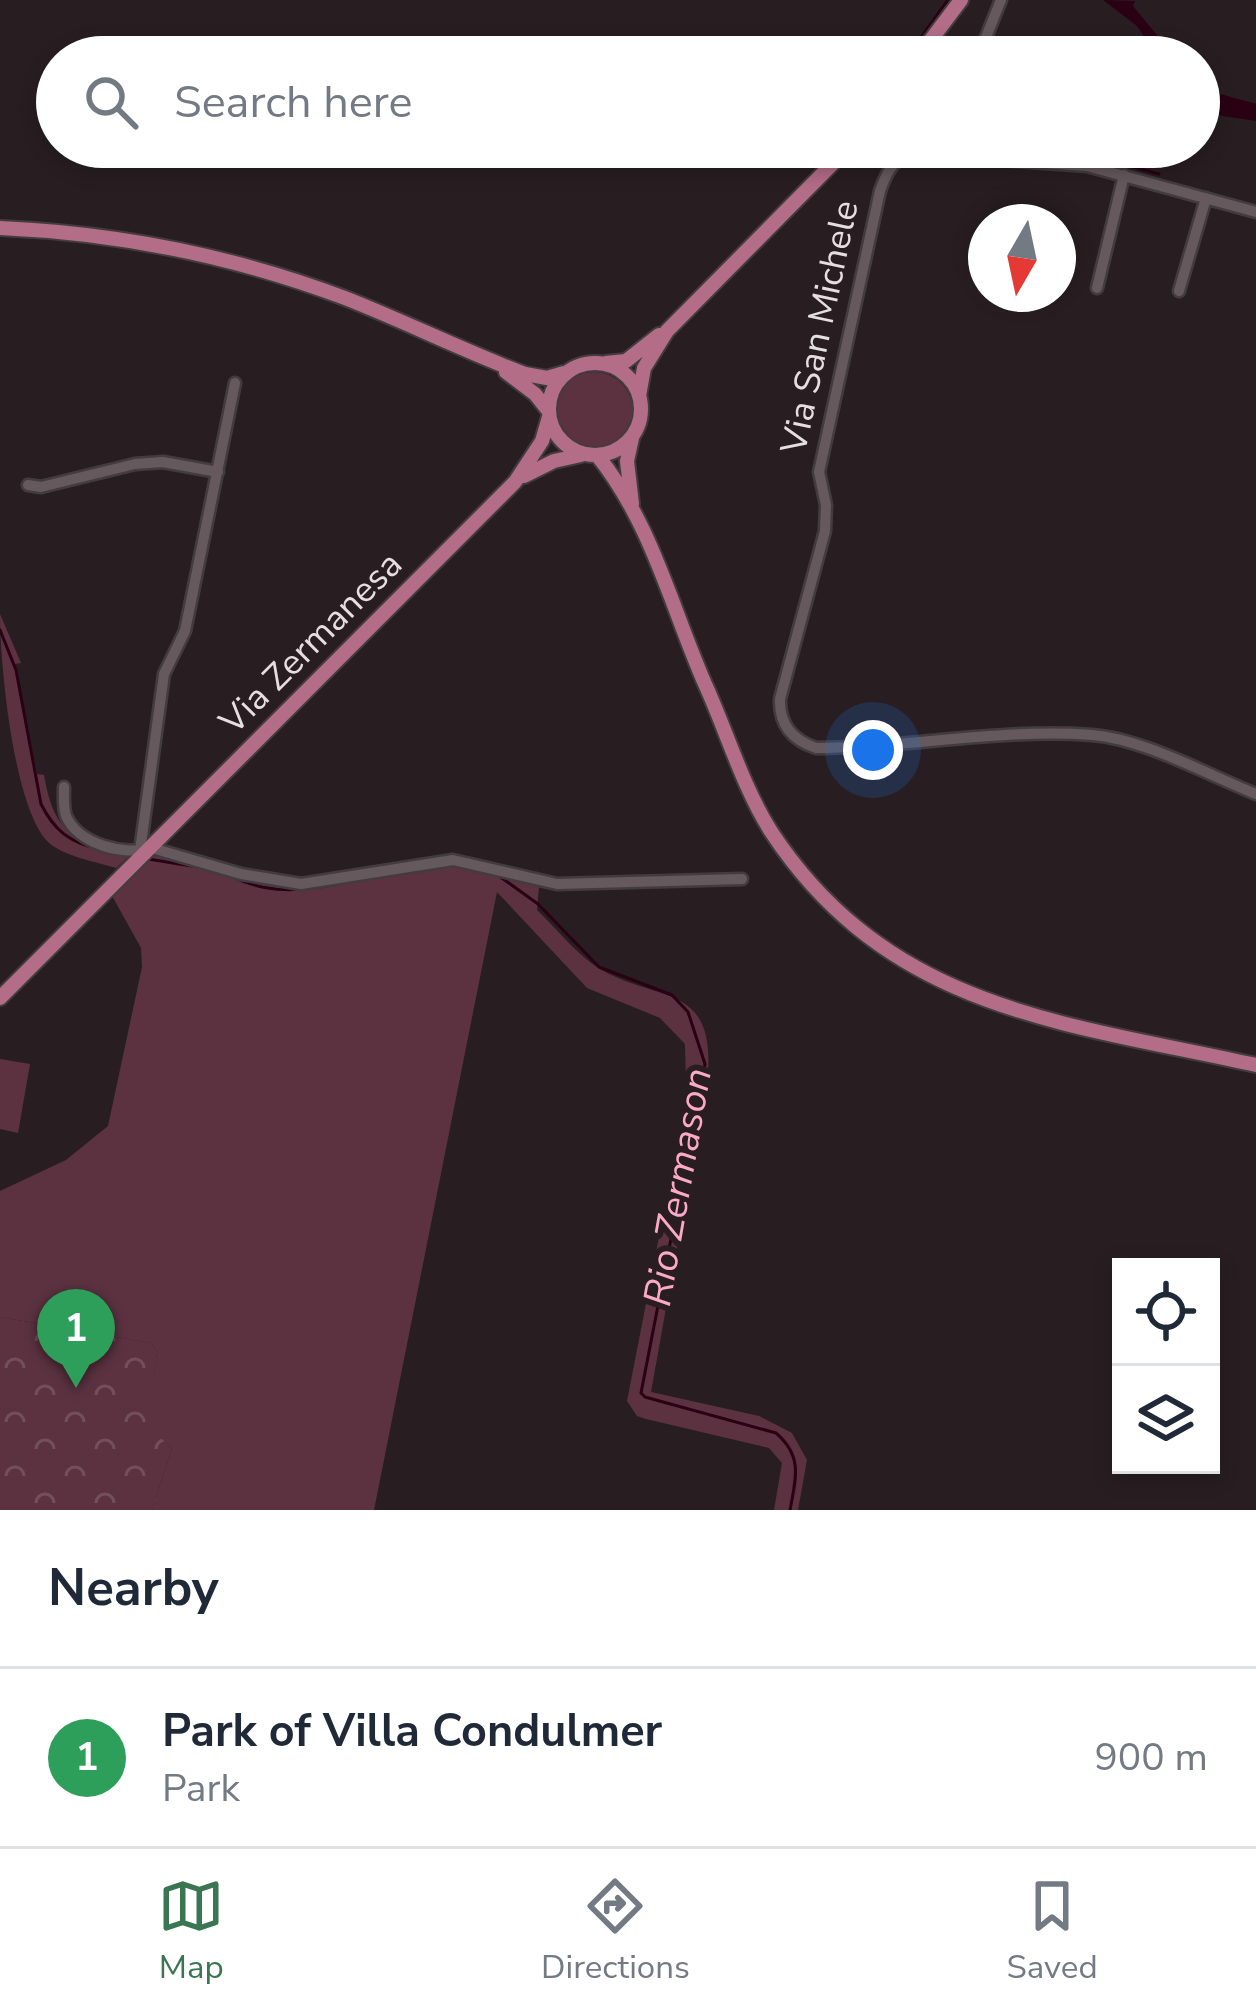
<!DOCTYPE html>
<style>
:root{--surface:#fff;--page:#f6f6f7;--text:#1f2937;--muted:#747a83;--line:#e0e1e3;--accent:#397651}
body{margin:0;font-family:"Nunito Sans",sans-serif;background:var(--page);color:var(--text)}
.controls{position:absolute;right:36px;bottom:36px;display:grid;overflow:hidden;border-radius:0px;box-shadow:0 6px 18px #0003}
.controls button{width:108px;height:108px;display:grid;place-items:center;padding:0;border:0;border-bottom:3px solid var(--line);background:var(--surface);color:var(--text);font:60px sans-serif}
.compass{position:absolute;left:968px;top:204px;width:108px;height:108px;border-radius:50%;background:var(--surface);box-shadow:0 6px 18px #0003;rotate:189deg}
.you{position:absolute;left:873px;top:750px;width:42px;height:42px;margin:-30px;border:9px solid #fff;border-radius:50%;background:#1a73e8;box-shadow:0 0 0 18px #1a73e833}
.badge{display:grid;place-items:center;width:78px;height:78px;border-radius:50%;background:var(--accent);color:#fff;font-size:39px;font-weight:700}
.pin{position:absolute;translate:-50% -99px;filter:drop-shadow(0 3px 6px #0008)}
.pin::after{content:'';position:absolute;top:63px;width:42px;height:36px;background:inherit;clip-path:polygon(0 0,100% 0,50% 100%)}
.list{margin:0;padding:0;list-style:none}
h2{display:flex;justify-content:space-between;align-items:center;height:156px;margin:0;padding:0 48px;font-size:51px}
h2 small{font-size:39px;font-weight:400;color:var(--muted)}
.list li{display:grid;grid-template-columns:78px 1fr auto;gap:36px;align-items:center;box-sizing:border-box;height:180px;padding:0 48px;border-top:3px solid var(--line)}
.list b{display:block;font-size:45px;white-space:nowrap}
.list p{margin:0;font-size:39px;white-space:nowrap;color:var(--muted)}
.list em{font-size:39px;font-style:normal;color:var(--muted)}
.icon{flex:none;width:66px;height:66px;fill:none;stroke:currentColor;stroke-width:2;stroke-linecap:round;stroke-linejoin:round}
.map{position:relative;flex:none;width:1256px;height:1510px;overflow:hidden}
.search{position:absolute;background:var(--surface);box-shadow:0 6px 18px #0003;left:36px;right:36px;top:36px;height:132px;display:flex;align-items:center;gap:30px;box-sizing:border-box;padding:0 42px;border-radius:66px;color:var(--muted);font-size:45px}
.sheet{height:336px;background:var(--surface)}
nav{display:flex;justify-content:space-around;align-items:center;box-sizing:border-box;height:168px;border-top:3px solid var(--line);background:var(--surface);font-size:33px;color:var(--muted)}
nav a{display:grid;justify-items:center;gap:6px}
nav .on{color:var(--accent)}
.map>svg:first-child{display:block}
.green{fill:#5c3241}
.park{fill:url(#park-crowns)}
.water{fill:#290113}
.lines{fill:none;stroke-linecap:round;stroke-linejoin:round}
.stream{stroke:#290113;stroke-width:3}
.river{stroke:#290113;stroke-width:14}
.minor-casing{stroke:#433c3e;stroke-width:15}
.major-casing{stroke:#433c3e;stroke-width:18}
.minor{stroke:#65595d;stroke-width:10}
.major{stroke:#b36d87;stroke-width:14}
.labels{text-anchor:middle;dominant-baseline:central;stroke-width:12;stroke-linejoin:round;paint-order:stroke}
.street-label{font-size:36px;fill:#e6dfe1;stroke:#281e21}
.water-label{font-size:39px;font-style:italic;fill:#fba9c6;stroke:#281e21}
</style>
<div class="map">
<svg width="1256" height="1510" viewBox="0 0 1256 1510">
<defs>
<pattern id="park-crowns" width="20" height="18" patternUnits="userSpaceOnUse" patternTransform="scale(3)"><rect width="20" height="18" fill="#5c3241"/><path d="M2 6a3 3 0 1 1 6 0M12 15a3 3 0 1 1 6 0" fill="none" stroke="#734f5c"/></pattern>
</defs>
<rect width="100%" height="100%" fill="#281e21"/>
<path class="green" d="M555 411a39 39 0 1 1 78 0a39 39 0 1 1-78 0Z
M 0,614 L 21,663 L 15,664 L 37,774 L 44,775 C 55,838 74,837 130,855 L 116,868 C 96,862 62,856 47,841 C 13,804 0,663 0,614 Z
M 151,852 L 304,888 L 426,864 L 453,864 L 539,886 L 537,910 C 557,929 577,955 600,969 C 658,1003 714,982 708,1074 L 651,1392 L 759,1416 L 792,1433 L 807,1460 L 798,1510 L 774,1510 L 782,1463 L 769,1448 L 646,1419 L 637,1416 L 627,1401 L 673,1165 L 686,1082 L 685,1044 L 660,1018 L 587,988 L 497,892 L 374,1510 L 152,1510 L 172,1449 L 147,1425 L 157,1352 L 151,1343 L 0,1317 L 0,1191 L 66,1160 L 108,1126 L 142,967 L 141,948 L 111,894 Z
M 0,1059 L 30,1064 L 18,1133 L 0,1129 Z"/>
<path class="park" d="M 0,1317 L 151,1343 L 157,1352 L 148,1425 L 172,1449 L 152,1510 L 0,1510 Z"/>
<path class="water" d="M 1103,0 L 1135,1 L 1133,6 L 1175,57 L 1158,57 L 1137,26 Z
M 1199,84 L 1221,104 L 1256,108 L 1256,121 L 1216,115 L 1212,124 L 1199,111 Z"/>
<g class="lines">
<path class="stream" d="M 907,57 L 948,0
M 887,147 L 932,147
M 950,148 L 1100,158 L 1159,174
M 0,630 L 16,670 L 41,804 C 54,830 69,842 98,849
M 148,859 L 198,867
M 230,876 C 270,895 300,891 343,883
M 499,876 L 538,904 L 599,967 L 672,995 L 688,1012 L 705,1064 L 641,1393 L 645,1397 L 776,1433 C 803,1456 796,1478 790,1510"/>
<path class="river" d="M 1199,88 L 1219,101 L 1256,111"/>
<g class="minor-casing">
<path id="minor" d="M 978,57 L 1001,0
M 942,147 L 940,152 C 903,157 893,153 880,191 L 819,472 L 826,505 L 825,531 L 780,699 C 779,724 792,740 816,748 C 908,748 1000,728 1092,735 C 1144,739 1206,774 1256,794
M 858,149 L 899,158
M 940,152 L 943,156 L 1087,166 L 1256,212
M 1097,288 L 1124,175
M 1179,291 L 1206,198
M 28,485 L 41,487 L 135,464 L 163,462 L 218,472
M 64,787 C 64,796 63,807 66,816 C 79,845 125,856 152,848 L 241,874 L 301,884 L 453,860 L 557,884 L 742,879
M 140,851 L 164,674 L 185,631 L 235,383"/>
</g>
<g class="major-casing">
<path id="major" d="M 918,57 L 961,0
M 0,228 C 117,233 236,257 345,298 C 406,322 464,351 525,374 L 547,378 L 564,373
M549 409a46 46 0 1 1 92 0a46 46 0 1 1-92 0Z
M 606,363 L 626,361 L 659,335
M 506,372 L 535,394 L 547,409
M 639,396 L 644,368 L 667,331 L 849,147
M 597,455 C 651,522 671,606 705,684 C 727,732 743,788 772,833 C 890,1011 1067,1023 1256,1065
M 524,476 L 554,461 L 581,455
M 632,504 L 627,461 L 632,438
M 0,998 L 515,482 L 542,441 L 549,417"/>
</g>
<use href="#minor" class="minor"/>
<use href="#major" class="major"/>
</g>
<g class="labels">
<g class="street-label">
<text transform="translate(820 327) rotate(-78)">Via San Michele</text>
<text transform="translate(311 643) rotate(-45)">Via Zermanesa</text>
</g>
<g class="water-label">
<text transform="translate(678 1187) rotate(-80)">Rio Zermason</text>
</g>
</g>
</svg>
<div class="controls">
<button><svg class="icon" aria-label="locate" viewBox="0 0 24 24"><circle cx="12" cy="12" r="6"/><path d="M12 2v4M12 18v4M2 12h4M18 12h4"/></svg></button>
<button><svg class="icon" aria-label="layers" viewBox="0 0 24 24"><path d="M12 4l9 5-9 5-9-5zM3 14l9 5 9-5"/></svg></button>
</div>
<svg class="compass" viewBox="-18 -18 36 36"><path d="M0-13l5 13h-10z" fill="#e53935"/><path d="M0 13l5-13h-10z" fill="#747a83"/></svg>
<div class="you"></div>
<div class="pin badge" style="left:76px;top:1388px;background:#2e9e5b">1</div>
<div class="search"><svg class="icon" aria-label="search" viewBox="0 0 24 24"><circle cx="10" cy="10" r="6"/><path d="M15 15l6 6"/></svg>Search here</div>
</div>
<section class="sheet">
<h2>Nearby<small></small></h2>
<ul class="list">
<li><span class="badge" style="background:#2e9e5b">1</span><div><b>Park of Villa Condulmer</b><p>Park</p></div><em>900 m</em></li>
</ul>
</section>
<nav>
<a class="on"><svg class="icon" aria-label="map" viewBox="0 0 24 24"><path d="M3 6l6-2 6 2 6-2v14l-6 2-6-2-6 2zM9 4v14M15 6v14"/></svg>Map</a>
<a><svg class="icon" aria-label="directions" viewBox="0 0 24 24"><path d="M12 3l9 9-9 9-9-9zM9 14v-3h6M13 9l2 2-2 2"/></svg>Directions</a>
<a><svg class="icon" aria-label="saved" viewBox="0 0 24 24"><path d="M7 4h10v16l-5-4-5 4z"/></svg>Saved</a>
</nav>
